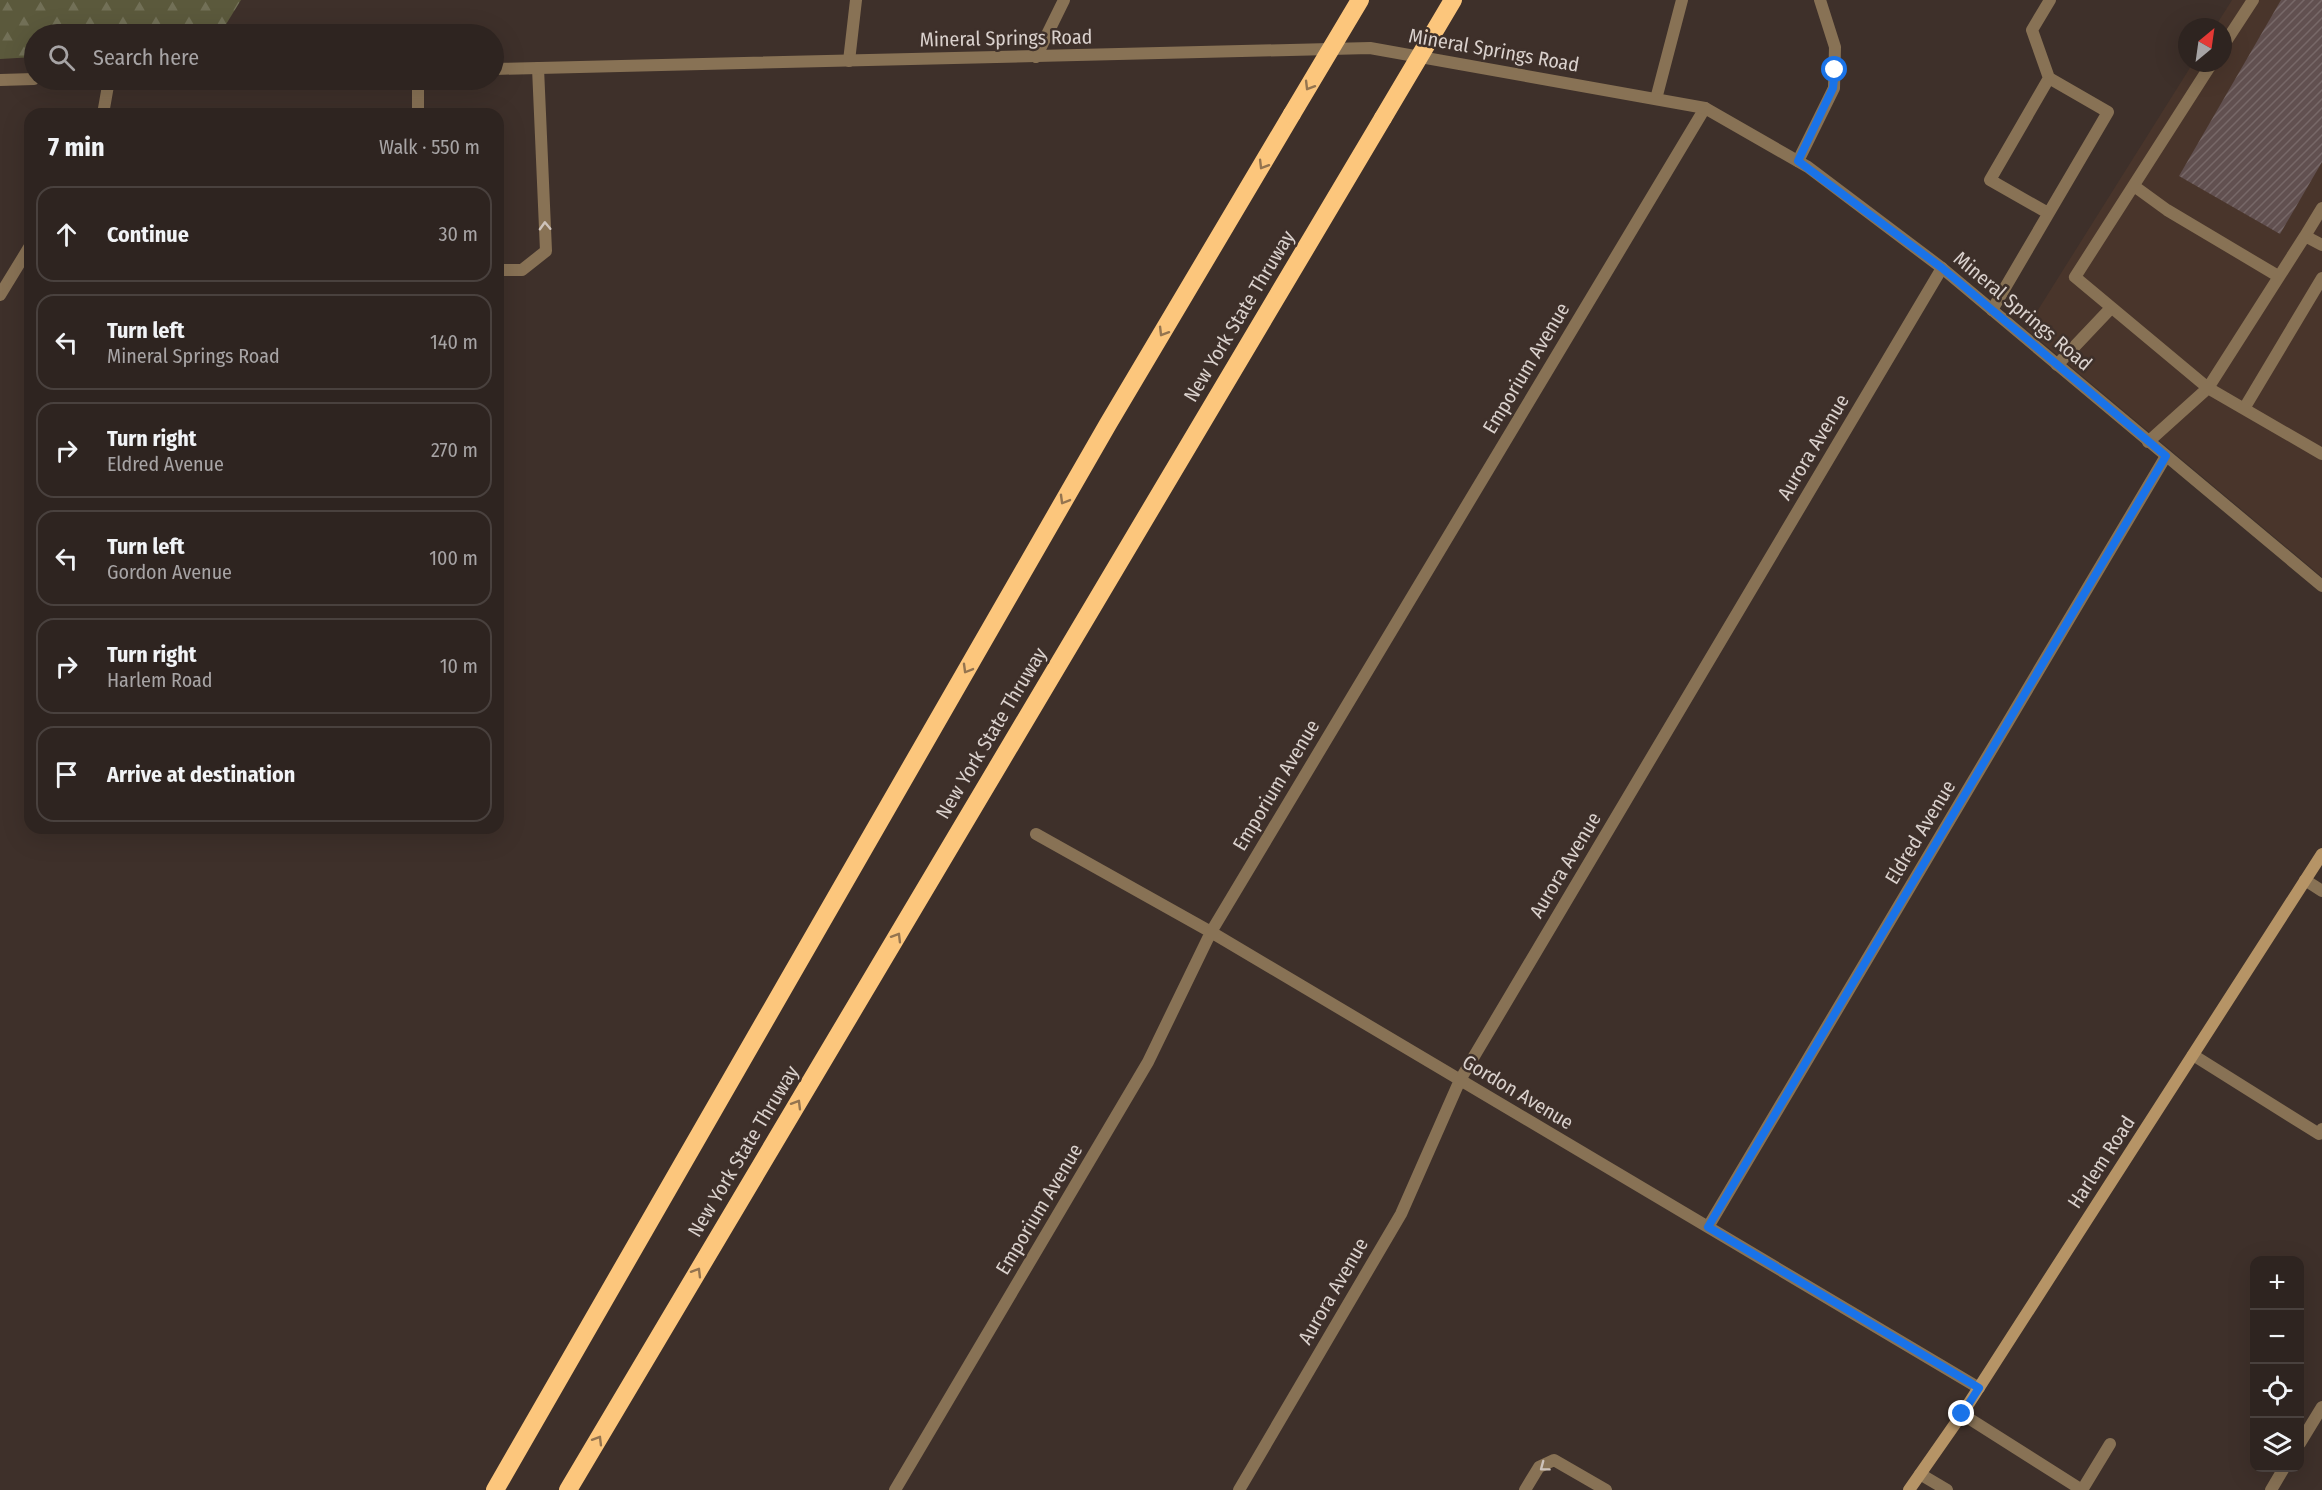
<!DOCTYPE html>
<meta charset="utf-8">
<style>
:root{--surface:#2e2420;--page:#3a302d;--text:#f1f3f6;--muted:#a7a4a5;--line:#49413e}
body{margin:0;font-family:"Fira Sans Condensed",sans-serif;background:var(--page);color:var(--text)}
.controls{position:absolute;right:18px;bottom:18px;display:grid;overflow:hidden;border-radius:12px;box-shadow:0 6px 24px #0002}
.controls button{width:54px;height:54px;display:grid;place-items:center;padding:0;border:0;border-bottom:2px solid var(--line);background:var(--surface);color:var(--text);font:30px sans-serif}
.compass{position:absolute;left:2178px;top:18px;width:54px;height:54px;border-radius:50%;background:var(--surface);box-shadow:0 6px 24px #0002;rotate:29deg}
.stop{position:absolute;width:18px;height:18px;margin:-14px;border:4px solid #1a73e8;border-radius:50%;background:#fff}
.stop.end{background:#1a73e8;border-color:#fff;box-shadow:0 2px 6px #0008}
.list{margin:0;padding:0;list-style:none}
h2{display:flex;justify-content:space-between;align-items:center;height:78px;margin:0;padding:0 24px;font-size:26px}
h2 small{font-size:20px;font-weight:400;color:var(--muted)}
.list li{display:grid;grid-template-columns:39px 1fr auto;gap:18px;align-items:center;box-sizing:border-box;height:96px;margin:0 12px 12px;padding:0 12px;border:2px solid var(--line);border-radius:18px}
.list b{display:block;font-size:22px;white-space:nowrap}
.list p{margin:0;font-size:20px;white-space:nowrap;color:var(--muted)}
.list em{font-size:20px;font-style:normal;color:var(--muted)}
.icon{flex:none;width:33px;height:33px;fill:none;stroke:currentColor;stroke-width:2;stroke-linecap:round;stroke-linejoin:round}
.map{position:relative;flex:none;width:2322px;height:1490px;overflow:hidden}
.search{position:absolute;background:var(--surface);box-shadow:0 6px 24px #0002;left:24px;top:24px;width:480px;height:66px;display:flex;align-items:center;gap:15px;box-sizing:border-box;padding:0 21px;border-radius:33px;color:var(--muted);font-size:22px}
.panel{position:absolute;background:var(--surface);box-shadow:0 6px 24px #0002;left:24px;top:108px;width:480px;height:726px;border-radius:18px}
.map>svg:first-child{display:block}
.built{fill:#49352b}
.forest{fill:url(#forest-firs)}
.building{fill:url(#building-hatch)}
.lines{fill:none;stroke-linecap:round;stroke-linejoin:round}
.service{stroke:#887255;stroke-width:12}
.minor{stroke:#887255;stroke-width:12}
.tertiary{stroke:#887255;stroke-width:12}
.secondary{stroke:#b69466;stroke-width:12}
.motorway{stroke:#fcc67c;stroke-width:18}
.motorway-bridge{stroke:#fcc67c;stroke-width:18}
.oneway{stroke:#94744f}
.oneway2{stroke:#cec3bb}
.route{stroke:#1a73e8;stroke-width:8}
.labels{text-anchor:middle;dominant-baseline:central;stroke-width:5;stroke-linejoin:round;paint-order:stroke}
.street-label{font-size:20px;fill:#dad1cd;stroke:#3e302a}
</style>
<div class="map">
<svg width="2322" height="1490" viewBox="0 0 2322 1490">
<defs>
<pattern id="forest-firs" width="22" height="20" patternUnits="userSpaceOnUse" patternTransform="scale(1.5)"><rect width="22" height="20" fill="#5b593c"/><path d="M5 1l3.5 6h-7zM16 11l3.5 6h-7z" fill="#727057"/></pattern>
<pattern id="building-hatch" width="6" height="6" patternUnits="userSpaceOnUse" patternTransform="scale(1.5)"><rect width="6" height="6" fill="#615050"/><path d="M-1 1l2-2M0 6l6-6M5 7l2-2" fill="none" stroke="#776868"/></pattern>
</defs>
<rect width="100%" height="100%" fill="#3e302a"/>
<path class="built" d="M 2232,0 L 2322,0 L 2322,577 L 2026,329 L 2193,63 L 2223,63 L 2223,27 L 2215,27 Z"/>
<path class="forest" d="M 0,0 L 241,0 L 220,34 L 34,34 L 34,57 L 0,59 Z"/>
<path class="building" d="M 2281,0 L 2322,0 L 2322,162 L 2280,234 L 2179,176 Z"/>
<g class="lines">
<path class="service" d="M 2223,46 L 2253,0
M 1036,57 L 1064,0
M 849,61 L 856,0
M 2212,63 L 2075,277 L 2208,388 L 2322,454
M 2049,78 L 2032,30 L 2050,0
M 418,80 L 418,114
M 1656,99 L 1682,0
M 103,114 L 109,80
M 1798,161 L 1834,88 L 1835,47 L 1820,0
M 2134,186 L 2167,210 L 2278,276
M 2305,236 L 2322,208
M 498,270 L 522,270 L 546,251 L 538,68
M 0,295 L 30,246
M 1992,310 L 2108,112 L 2049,78 L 1990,180 L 2048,213
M 2057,365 L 2111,308
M 2245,407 L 2322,278
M 2148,442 L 2208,388 L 2305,236 L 2322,245
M 2305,880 L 2322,891
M 2193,1055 L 2319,1134 L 2322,1129
M 1962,1414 L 2082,1490
M 1920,1474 L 1947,1490
M 1525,1490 L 1539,1467 L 1554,1460 L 1606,1490
M 2082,1490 L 2110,1444"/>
<path class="minor" d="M 1036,834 L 1211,932 L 1979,1388
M 1708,1227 L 2166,456
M 2300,1443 L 2322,1407
M 895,1490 L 1148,1062 L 1211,932 L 1705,108
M 1239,1490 L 1401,1214 L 1460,1080 L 1942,268
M 2271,1490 L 2284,1468"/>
<path class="tertiary" d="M 494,69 L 1370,48 L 1705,108 L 1808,167 L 1942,268 L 2322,586
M 0,80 L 34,79"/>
<path class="secondary" d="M 1909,1490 L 1962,1414 L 2322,854"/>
<path class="motorway" d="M 495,1490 L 1108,424 L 1292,114
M 568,1490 L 1383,118"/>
<path class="motorway-bridge" d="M 1292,114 L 1360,0
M 1383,118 L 1453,0"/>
</g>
<defs><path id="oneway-chevron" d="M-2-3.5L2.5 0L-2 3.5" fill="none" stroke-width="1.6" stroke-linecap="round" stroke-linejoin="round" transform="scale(1.5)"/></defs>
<g class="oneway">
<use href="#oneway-chevron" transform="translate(1309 86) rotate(121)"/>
<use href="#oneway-chevron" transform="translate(1263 165) rotate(121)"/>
<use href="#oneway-chevron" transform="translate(1163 332) rotate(121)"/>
<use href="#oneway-chevron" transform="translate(1064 500) rotate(120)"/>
<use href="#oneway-chevron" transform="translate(967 669) rotate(120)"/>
<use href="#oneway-chevron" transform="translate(897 937) rotate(-59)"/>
<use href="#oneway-chevron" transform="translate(797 1104) rotate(-59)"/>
<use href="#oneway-chevron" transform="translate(697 1272) rotate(-59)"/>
<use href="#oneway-chevron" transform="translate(598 1440) rotate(-59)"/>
</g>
<g class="oneway2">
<use href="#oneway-chevron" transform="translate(545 226) rotate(-92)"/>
<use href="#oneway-chevron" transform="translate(1544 1467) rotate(143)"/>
</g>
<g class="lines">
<path class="route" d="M 1835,70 L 1833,88 L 1798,161 L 1942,268 L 2166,456 L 1708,1227 L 1979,1388 L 1962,1414"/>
</g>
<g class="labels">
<g class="street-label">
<text transform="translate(1006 38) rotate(-1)">Mineral Springs Road</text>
<text transform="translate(1494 50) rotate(10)">Mineral Springs Road</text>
<text transform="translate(2023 311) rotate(40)">Mineral Springs Road</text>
<text transform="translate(1239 316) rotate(-59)">New York State Thruway</text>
<text transform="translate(1526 368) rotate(-59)">Emporium Avenue</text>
<text transform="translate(1813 447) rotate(-59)">Aurora Avenue</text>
<text transform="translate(991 733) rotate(-59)">New York State Thruway</text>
<text transform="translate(1276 785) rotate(-59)">Emporium Avenue</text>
<text transform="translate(1920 832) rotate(-59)">Eldred Avenue</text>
<text transform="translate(1565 865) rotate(-59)">Aurora Avenue</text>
<text transform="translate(1518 1092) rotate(31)">Gordon Avenue</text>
<text transform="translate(743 1151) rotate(-59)">New York State Thruway</text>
<text transform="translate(2101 1162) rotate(-57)">Harlem Road</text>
<text transform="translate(1039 1209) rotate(-59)">Emporium Avenue</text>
<text transform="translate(1333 1291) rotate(-60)">Aurora Avenue</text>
</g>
</g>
</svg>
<div class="controls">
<button>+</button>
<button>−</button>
<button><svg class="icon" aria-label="locate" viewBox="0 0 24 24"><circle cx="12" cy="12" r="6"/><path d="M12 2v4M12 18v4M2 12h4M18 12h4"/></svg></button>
<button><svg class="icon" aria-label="layers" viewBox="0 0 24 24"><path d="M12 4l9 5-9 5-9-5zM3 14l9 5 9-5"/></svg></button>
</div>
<svg class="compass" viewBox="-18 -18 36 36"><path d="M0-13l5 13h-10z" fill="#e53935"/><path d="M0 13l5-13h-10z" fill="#a7a4a5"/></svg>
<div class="stop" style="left:1835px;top:70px"></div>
<div class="stop end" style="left:1962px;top:1414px"></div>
<div class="search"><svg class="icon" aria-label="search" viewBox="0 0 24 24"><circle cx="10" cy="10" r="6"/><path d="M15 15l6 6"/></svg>Search here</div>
<section class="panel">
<h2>7 min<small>Walk · 550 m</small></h2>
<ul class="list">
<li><svg class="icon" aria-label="ahead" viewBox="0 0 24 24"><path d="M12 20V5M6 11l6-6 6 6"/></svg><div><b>Continue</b></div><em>30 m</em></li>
<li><svg class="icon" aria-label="left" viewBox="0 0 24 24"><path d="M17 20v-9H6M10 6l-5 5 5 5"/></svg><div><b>Turn left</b><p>Mineral Springs Road</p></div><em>140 m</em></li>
<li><svg class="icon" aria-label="right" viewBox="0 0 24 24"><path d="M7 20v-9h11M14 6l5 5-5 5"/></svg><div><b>Turn right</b><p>Eldred Avenue</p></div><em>270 m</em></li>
<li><svg class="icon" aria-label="left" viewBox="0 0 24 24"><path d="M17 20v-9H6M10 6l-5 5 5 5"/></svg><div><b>Turn left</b><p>Gordon Avenue</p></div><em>100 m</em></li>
<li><svg class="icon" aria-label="right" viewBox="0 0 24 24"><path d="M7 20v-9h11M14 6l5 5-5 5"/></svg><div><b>Turn right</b><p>Harlem Road</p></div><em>10 m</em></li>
<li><svg class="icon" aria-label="arrive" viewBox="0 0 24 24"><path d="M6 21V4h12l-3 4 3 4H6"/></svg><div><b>Arrive at destination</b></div></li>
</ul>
</section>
</div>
